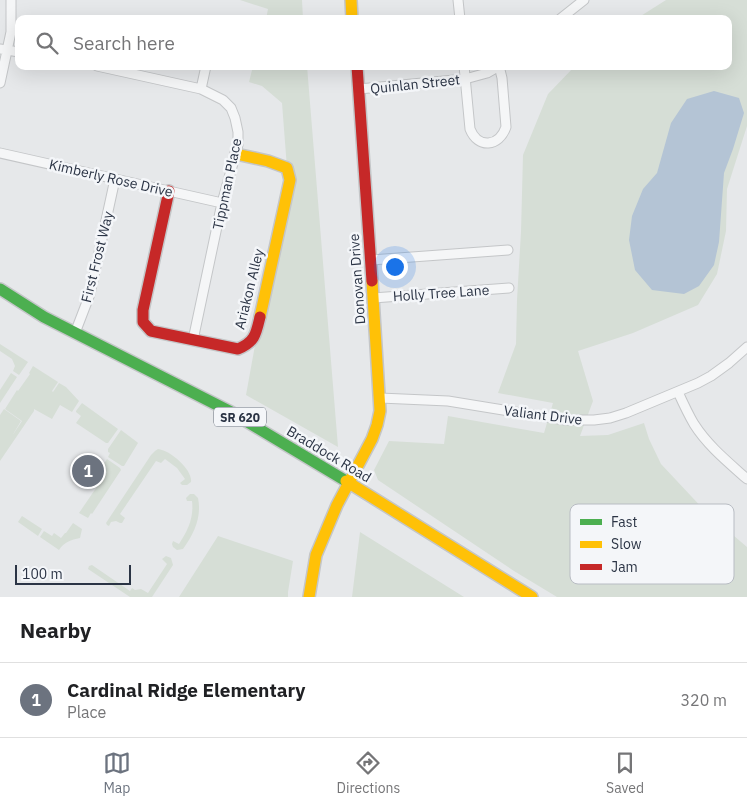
<!DOCTYPE html>
<style>
:root{--surface:#fff;--page:#f2f2f2;--text:#202124;--muted:#757577;--line:#e0e0e0;--accent:#6c737f}
body{margin:0;font-family:"IBM Plex Sans",sans-serif;background:var(--page);color:var(--text)}
.scale{position:absolute;left:15px;bottom:12px;width:116px;box-sizing:border-box;padding-left:5px;border:2px solid #2b3445;border-top:0;font-size:14px;line-height:18px;white-space:nowrap;color:#2b3445;-webkit-text-stroke:4px #f4f6f9;paint-order:stroke}
.you{position:absolute;left:394px;top:266px;width:18px;height:18px;margin:-12px;border:4px solid #fff;border-radius:50%;background:#1a73e8;box-shadow:0 0 0 8px #1a73e833}
.badge{display:grid;place-items:center;width:32px;height:32px;border-radius:50%;background:var(--accent);color:#fff;font-size:16px;font-weight:700}
.pin{position:absolute;translate:-50% -50%;border:2px solid #fff;box-shadow:0 1px 5px #0006}
.list{margin:0;padding:0;list-style:none}
h2{display:flex;justify-content:space-between;align-items:center;height:65px;margin:0;padding:0 20px;font-size:21px}
h2 small{font-size:16px;font-weight:400;color:var(--muted)}
.list li{display:grid;grid-template-columns:32px 1fr auto;gap:15px;align-items:center;box-sizing:border-box;height:75px;padding:0 20px;border-top:1px solid var(--line)}
.list b{display:block;font-size:19px;white-space:nowrap}
.list p{margin:0;font-size:16px;white-space:nowrap;color:var(--muted)}
.list em{font-size:16px;font-style:normal;color:var(--muted)}
.icon{flex:none;width:28px;height:28px;fill:none;stroke:currentColor;stroke-width:2;stroke-linecap:round;stroke-linejoin:round}
.map{position:relative;flex:none;width:747px;height:597px;overflow:hidden}
.search{position:absolute;background:var(--surface);box-shadow:0 5px 20px #0002;left:15px;right:15px;top:15px;height:55px;display:flex;align-items:center;gap:12px;box-sizing:border-box;padding:0 18px;border-radius:10px;color:var(--muted);font-size:19px}
.sheet{height:140px;background:var(--surface)}
nav{display:flex;justify-content:space-around;align-items:center;box-sizing:border-box;height:70px;border-top:1px solid var(--line);background:var(--surface);font-size:14px;color:var(--muted)}
nav a{display:grid;justify-items:center;gap:2px}
nav .on{color:var(--accent)}
.map>svg:first-child{display:block}
.green{fill:#d6ded6}
.water{fill:#b4c4d5}
.lines{fill:none;stroke-linecap:round;stroke-linejoin:round}
.street-casing{stroke:#c4c6c8;stroke-width:11}
.fast-casing{stroke:#c4c6c8;stroke-width:14}
.slow-casing{stroke:#c4c6c8;stroke-width:14}
.jam-casing{stroke:#c4c6c8;stroke-width:14}
.street{stroke:#f5f6f7;stroke-width:9}
.fast{stroke:#4caf50;stroke-width:11}
.slow{stroke:#ffc107;stroke-width:11}
.jam{stroke:#c62828;stroke-width:11}
.labels{text-anchor:middle;dominant-baseline:central;stroke-width:5;stroke-linejoin:round;paint-order:stroke}
.shield{fill:#f4f6f9;stroke:#676e7b;stroke-width:1}
.shield-label{font-size:12px;font-weight:bold;fill:#2b3445}
.street-label{font-size:14px;fill:#2b3445;stroke:#f4f6f9}
.key{fill:#f4f6f9;stroke:#b8bcc3;stroke-width:1}
.key-label{font-size:14px;fill:#2b3445}
</style>
<div class="map">
<svg width="747" height="597" viewBox="0 0 747 597">
<rect width="100%" height="100%" fill="#e6e8ea"/>
<path class="green" d="M 240,0 L 302,0 L 303,19 L 266,19 L 268,9 Z
M 666,0 L 747,0 L 747,126 L 727,189 L 726,231 L 717,274 L 698,305 L 633,333 L 578,351 L 593,401 L 580,436 L 608,435 L 644,423 L 649,439 L 661,464 L 707,513 L 747,547 L 747,597 L 557,597 L 514,571 L 378,480 L 374,470 L 389,441 L 444,444 L 448,416 L 544,433 L 553,403 L 498,393 L 516,344 L 517,300 L 521,232 L 523,155 L 548,94 L 575,66 L 728,66 L 728,19 L 636,19 Z
M 253,66 L 307,66 L 338,447 L 246,395 L 287,168 L 282,103 L 262,86 L 249,82 Z
M 0,344 L 28,362 L 19,375 L 13,371 L 15,366 L 12,359 L 0,351 Z
M 33,366 L 58,382 L 52,391 L 53,392 L 59,383 L 66,387 L 79,401 L 72,412 L 60,405 L 52,419 L 34,409 L 34,411 L 0,461 L 0,415 L 4,409 L 21,421 L 12,436 L 22,421 L 5,409 L 17,390 L 18,391 L 30,374 L 29,373 Z
M 11,373 L 17,377 L 0,403 L 0,390 Z
M 82,403 L 118,429 L 108,443 L 106,443 L 76,423 L 81,416 L 76,412 L 76,411 Z
M 121,430 L 137,442 L 138,443 L 124,466 L 122,466 L 108,457 L 110,453 L 108,452 L 108,449 Z
M 158,449 C 170,450 193,470 191,482 L 187,485 L 182,485 L 180,483 L 185,479 L 177,468 L 165,459 L 161,463 L 156,461 L 120,514 L 125,518 L 122,523 L 120,523 L 116,521 L 111,522 L 109,526 L 107,525 L 106,523 L 151,455 L 155,451 Z
M 107,459 L 120,468 L 121,470 L 92,514 L 91,513 L 88,518 L 79,513 L 107,472 L 101,468 Z
M 190,494 L 194,494 L 198,498 C 202,517 194,534 183,549 L 177,550 L 173,547 L 172,544 L 173,541 L 179,544 C 188,530 194,518 192,501 L 187,501 L 186,498 Z
M 22,516 L 42,529 L 38,536 L 18,522 Z
M 73,523 L 82,529 L 80,538 C 71,540 64,542 59,550 L 40,537 L 44,531 L 52,536 L 54,533 L 61,538 L 65,533 L 66,533 Z
M 360,532 L 464,597 L 352,597 Z
M 218,536 L 293,561 L 288,592 L 288,597 L 179,597 Z
M 166,556 L 171,558 L 173,565 L 152,597 L 130,597 L 88,569 L 89,566 L 92,565 L 130,591 L 132,588 L 135,590 L 141,589 L 148,593 L 167,564 L 162,559 Z"/>
<path class="water" d="M 714,91 L 739,98 L 744,113 L 733,149 L 724,173 L 719,242 L 714,265 L 699,286 L 684,294 L 652,290 L 635,270 L 629,240 L 632,216 L 643,189 L 657,173 L 671,123 L 687,99 Z"/>
<g class="lines">
<g class="street-casing">
<path id="street" d="M 458,0 L 460,19
M 560,19 L 584,0
M 0,49 L 19,52
M 97,66 L 201,89 L 223,100 L 231,108 L 235,118 L 238,132 L 238,145 L 222,203 L 193,340
M 464,66 L 470,129 C 478,149 499,147 506,127 L 502,78 L 499,66
M 0,83 L 11,32 L 11,0
M 201,89 L 206,66
M 359,89 L 465,79 L 487,73 L 499,66
M 0,153 L 222,203
M 371,260 L 508,250
M 373,298 L 509,288
M 75,333 L 90,294 L 115,179
M 678,392 C 683,403 688,414 694,424 C 708,446 728,462 747,479
M 380,398 L 448,401 L 565,420 L 594,420 L 610,418 L 626,413 L 698,383 L 711,376 L 729,363 L 747,347"/>
</g>
<g class="fast-casing">
<path id="fast" d="M 0,289 L 44,317 L 231,412 L 346,481"/>
</g>
<g class="slow-casing">
<path id="slow" d="M 351,0 L 352,19
M 236,154 L 268,161 L 287,168 L 290,180 L 260,317
M 346,481 L 532,597
M 309,597 L 316,555 L 337,505 L 372,439 L 377,425 L 380,411 L 372,281"/>
</g>
<g class="jam-casing">
<path id="jam" d="M 357,66 L 372,281
M 169,191 L 143,310 L 143,322 L 151,331 L 238,349 C 255,342 256,334 260,317"/>
</g>
<use href="#street" class="street"/>
<use href="#fast" class="fast"/>
<use href="#slow" class="slow"/>
<use href="#jam" class="jam"/>
</g>
<g class="labels">
<rect class="shield" x="214" y="407.5" width="52" height="19" rx="4"/>
<g class="shield-label">
<text x="240" y="417">SR 620</text>
</g>
<g class="street-label">
<text transform="translate(415 84) rotate(-6)">Quinlan Street</text>
<text transform="translate(111 178) rotate(13)">Kimberly Rose Drive</text>
<text transform="translate(227 184) rotate(-78)">Tippman Place</text>
<text transform="translate(97 257) rotate(-76)">First Frost Way</text>
<text transform="translate(357 279) rotate(-94)">Donovan Drive</text>
<text transform="translate(249 289) rotate(-76)">Ariakon Alley</text>
<text transform="translate(441 293) rotate(-4)">Holly Tree Lane</text>
<text transform="translate(543 415) rotate(7)">Valiant Drive</text>
<text transform="translate(329 454) rotate(31)">Braddock Road</text>
</g>
</g>
<rect x="570" y="504" width="164" height="80" rx="8" class="key"/>
<rect x="580" y="519" width="22" height="6" fill="#4caf50"/>
<rect x="580" y="541" width="22" height="7" fill="#ffc107"/>
<rect x="580" y="564" width="22" height="6" fill="#c62828"/>
<g class="key-label">
<text x="611" y="527">Fast</text>
<text x="611" y="549">Slow</text>
<text x="611" y="572">Jam</text>
</g>
</svg>
<div class="scale">100 m</div>
<div class="you"></div>
<div class="pin badge" style="left:88px;top:471px">1</div>
<div class="search"><svg class="icon" aria-label="search" viewBox="0 0 24 24"><circle cx="10" cy="10" r="6"/><path d="M15 15l6 6"/></svg>Search here</div>
</div>
<section class="sheet">
<h2>Nearby<small></small></h2>
<ul class="list">
<li><span class="badge">1</span><div><b>Cardinal Ridge Elementary</b><p>Place</p></div><em>320 m</em></li>
</ul>
</section>
<nav>
<a class="on"><svg class="icon" aria-label="map" viewBox="0 0 24 24"><path d="M3 6l6-2 6 2 6-2v14l-6 2-6-2-6 2zM9 4v14M15 6v14"/></svg>Map</a>
<a><svg class="icon" aria-label="directions" viewBox="0 0 24 24"><path d="M12 3l9 9-9 9-9-9zM9 14v-3h6M13 9l2 2-2 2"/></svg>Directions</a>
<a><svg class="icon" aria-label="saved" viewBox="0 0 24 24"><path d="M7 4h10v16l-5-4-5 4z"/></svg>Saved</a>
</nav>
